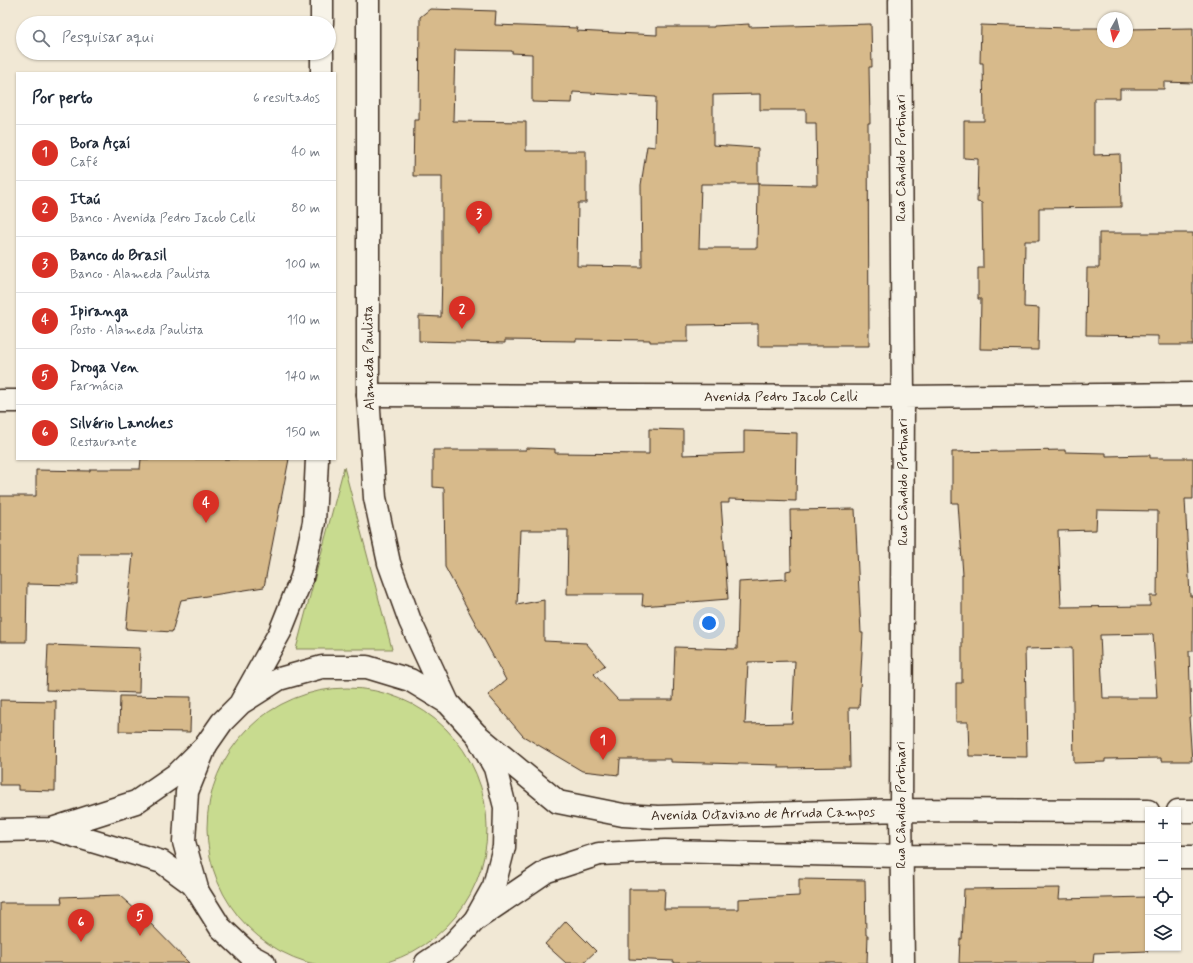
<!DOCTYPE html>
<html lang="pt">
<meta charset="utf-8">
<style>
:root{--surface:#fff;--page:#f2f2f3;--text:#1f2937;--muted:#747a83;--line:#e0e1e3;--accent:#d93025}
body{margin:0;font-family:Mynerve,sans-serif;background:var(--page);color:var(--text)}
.controls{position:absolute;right:12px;bottom:12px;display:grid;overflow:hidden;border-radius:0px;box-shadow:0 1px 3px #0004}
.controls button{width:36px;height:36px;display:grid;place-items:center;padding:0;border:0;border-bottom:1px solid var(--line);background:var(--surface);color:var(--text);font:20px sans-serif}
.compass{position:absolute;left:1097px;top:12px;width:36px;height:36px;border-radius:50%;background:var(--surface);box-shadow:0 1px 3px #0004;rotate:188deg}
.you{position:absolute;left:709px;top:623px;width:14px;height:14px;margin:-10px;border:3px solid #fff;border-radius:50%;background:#1a73e8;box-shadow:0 0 0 6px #1a73e833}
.badge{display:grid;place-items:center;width:26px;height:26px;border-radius:50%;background:var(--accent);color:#fff;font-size:13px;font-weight:700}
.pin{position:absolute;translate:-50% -33px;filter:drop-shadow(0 1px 2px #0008)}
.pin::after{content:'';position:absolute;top:21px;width:14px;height:12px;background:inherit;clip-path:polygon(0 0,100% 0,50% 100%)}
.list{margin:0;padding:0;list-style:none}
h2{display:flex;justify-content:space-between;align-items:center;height:52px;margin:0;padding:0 16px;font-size:17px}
h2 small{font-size:13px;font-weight:400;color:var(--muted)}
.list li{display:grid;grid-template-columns:26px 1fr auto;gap:12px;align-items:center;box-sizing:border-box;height:56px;padding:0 16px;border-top:1px solid var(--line)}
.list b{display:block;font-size:15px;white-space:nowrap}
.list p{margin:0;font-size:13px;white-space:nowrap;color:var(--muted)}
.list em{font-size:13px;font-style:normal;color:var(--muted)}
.icon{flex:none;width:22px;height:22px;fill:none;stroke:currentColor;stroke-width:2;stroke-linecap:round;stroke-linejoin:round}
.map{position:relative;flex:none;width:1193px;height:963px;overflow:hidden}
.search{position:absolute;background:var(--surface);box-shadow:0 1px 3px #0004;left:16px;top:16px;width:320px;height:44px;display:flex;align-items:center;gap:10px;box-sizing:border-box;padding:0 14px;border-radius:22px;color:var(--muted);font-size:15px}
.panel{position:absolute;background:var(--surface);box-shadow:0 1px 3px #0004;left:16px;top:72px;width:320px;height:388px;border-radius:0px}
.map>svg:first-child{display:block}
.green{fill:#c8db8f;stroke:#828256}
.building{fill:#d7ba8b;stroke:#3b2a1e;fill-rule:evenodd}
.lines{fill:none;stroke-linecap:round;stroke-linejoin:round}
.minor-casing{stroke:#3b2a1e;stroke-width:25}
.major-casing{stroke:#3b2a1e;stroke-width:25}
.minor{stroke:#f7f3e8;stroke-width:22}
.major{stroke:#f7f3e8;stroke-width:22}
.labels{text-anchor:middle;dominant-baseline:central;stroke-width:3.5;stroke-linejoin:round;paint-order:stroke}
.street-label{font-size:14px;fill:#3b2a1e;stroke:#f7f3e8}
</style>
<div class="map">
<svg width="1193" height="963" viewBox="0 0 1193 963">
<rect width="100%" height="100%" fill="#f1e8d5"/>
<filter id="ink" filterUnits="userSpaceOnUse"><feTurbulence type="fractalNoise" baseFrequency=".025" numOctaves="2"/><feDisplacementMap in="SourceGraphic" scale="8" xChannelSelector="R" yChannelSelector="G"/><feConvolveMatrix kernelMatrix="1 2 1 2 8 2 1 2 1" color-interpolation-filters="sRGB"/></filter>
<g filter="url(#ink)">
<path class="green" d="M 344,467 L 392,649 L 296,649 Z
M207 828a140 140 0 1 1 280 0a140 140 0 1 1-280 0Z"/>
<path class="building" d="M 430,9 L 496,11 L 495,25 L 577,28 L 576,31 L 657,35 L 657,27 L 714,27 L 714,26 L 749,24 L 749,27 L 871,24 L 872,67 L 869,67 L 870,123 L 868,123 L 869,346 L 758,346 L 758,324 L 688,325 L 688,342 L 650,342 L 650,340 L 576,339 L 576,341 L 505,340 L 505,343 L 419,341 L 419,316 L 441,317 L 442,271 L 442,176 L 413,176 L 414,120 L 419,120 L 420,17 ZM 455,50 L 512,51 L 512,53 L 532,54 L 532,102 L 572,103 L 573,92 L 656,97 L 655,147 L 647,146 L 641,185 L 642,267 L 577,266 L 578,203 L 586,203 L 586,151 L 526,151 L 526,122 L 453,121 ZM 760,94 L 760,110 L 806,110 L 806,123 L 816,123 L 817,185 L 758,184 L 758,148 L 713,145 L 713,95 ZM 701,184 L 758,184 L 757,248 L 699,248 Z
M 981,25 L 1066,28 L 1103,28 L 1103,42 L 1127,42 L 1127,29 L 1193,28 L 1193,83 L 1164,82 L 1164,89 L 1120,89 L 1120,98 L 1094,98 L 1094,155 L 1120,154 L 1121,207 L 1039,208 L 1039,241 L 1025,241 L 1024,307 L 1039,308 L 1038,350 L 980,349 L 981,299 L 978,299 L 978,268 L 983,268 L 982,203 L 977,202 L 978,159 L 964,158 L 964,121 L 984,121 L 983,63 L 980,63 Z
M 1099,233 L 1193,233 L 1193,345 L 1158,345 L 1158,336 L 1086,335 L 1087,268 L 1099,268 Z
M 649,429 L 683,430 L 683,455 L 744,453 L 744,431 L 797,433 L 796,501 L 729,499 L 729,503 L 721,503 L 728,599 L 642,606 L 643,594 L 567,594 L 568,530 L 520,530 L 517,605 L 544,600 L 544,641 L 586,643 L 605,665 L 594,674 L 618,700 L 673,700 L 675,647 L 737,649 L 739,582 L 786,579 L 786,571 L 791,570 L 790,510 L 855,509 L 861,633 L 863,633 L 859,708 L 849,708 L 850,767 L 779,768 L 779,765 L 671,762 L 671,759 L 620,759 L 619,775 L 582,771 L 523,736 L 488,695 L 506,680 L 445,567 L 444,488 L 433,487 L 433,450 L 526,450 L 526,448 L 555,449 L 555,453 L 649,454 ZM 795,661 L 792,723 L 745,724 L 748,662 Z
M 1065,450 L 1065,452 L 1106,453 L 1106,456 L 1150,455 L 1150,458 L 1193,458 L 1193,499 L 1185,499 L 1190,596 L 1193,596 L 1193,651 L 1189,651 L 1191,717 L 1189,717 L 1192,761 L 1161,761 L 1161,758 L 1105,759 L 1105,762 L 1074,763 L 1072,648 L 1025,649 L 1027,757 L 969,756 L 968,722 L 956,722 L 956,683 L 962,683 L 962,575 L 963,575 L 958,503 L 952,503 L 952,452 ZM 1097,510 L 1158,511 L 1157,596 L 1150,596 L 1150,606 L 1061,607 L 1058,531 L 1096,530 ZM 1153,634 L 1157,698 L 1103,698 L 1100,635 Z
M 141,459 L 289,459 L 264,587 L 181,600 L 172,632 L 126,629 L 133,554 L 78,554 L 78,585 L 27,584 L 26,642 L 0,642 L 0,496 L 36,496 L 36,470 L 90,471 L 90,469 L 140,469 Z
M 48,645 L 140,648 L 139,693 L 46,690 Z
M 120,696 L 191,697 L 190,732 L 119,731 Z
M 0,700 L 56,701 L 55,791 L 18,790 L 18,785 L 0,785 Z
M 799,879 L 865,880 L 866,935 L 868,935 L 867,963 L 674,963 L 674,961 L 629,959 L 629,889 L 665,889 L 664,909 L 738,909 L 738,899 L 799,896 Z
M 1060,888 L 1059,899 L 1148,897 L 1148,951 L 1094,953 L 1093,963 L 959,963 L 960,939 L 962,939 L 964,889 Z
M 119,895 L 146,919 L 189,963 L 0,963 L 0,903 L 62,903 L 61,897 Z
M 566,921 L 596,951 L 583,963 L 566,963 L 545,944 Z"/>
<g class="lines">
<g class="minor-casing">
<path id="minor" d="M 900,0 L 903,397 L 901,810 L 903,963
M 368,395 L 903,397 L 1193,394
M 0,401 L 17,401
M 477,735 L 558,802 L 623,815 L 658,817 L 901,810 L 1148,811
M 1178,811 L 1193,811
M 52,829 L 162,862 L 192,884 L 198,892
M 0,830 L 52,829 L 136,802 L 178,773 L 206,745
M 1178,857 L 1193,857
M 475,920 L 547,871 L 599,854 L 665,851 L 901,856 L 1148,857"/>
</g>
<g class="major-casing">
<path id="major" d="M 368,0 L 368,395 L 375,498 L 389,563 L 410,621 L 448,703
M 322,23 L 322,0
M 322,73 L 322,53
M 241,702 L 280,632 L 302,577 L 314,522 L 317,459
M 264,963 L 251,956 L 220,927 L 198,892 L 184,842 L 187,792 L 206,745 L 222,722 L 241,703 L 279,679 L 322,667 L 367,667 L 410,680 L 448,703 L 476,734 L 495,768 L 505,807 L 504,847 L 494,886 L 475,920 L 450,947 L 426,963"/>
</g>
<use href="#minor" class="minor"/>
<use href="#major" class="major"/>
</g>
</g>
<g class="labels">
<g class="street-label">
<text transform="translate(901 158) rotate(-90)">Rua Cândido Portinari</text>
<text transform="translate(369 358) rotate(-91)">Alameda Paulista</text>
<text x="781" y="397">Avenida Pedro Jacob Celli</text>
<text transform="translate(903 482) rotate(-90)">Rua Cândido Portinari</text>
<text transform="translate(901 805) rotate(-90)">Rua Cândido Portinari</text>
<text transform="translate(763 814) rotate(-1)">Avenida Octaviano de Arruda Campos</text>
</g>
</g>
</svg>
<div class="controls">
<button>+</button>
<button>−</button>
<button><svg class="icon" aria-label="locate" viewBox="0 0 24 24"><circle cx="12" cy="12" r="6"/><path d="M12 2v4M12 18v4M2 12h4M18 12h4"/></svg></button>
<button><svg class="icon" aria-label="layers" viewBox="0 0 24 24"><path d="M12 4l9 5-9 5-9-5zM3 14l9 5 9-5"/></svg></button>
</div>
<svg class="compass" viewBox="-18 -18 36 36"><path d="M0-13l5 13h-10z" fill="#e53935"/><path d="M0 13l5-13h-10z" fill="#747a83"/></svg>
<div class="you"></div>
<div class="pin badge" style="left:603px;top:760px">1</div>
<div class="pin badge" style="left:462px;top:329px">2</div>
<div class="pin badge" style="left:479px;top:234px">3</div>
<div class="pin badge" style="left:206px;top:523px">4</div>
<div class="pin badge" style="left:140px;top:936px">5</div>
<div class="pin badge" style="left:81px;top:942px">6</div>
<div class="search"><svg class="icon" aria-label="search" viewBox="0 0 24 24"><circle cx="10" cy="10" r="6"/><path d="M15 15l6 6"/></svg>Pesquisar aqui</div>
<section class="panel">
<h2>Por perto<small>6 resultados</small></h2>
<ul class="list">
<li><span class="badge">1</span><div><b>Bora Açaí</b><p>Café</p></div><em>40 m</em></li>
<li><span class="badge">2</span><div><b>Itaú</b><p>Banco · Avenida Pedro Jacob Celli</p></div><em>80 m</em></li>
<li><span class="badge">3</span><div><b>Banco do Brasil</b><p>Banco · Alameda Paulista</p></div><em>100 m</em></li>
<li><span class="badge">4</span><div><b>Ipiranga</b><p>Posto · Alameda Paulista</p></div><em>110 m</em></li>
<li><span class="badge">5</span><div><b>Droga Ven</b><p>Farmácia</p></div><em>140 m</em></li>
<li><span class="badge">6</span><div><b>Silvério Lanches</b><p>Restaurante</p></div><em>150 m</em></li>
</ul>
</section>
</div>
